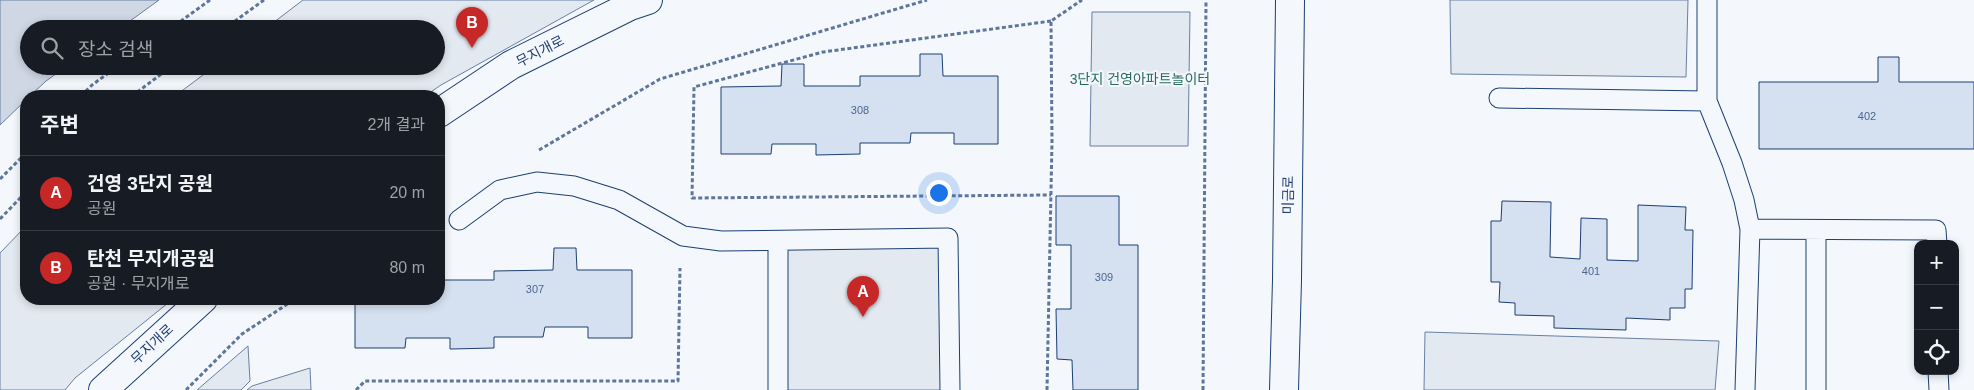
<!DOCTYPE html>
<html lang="ko">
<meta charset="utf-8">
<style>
:root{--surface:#171b24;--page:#242831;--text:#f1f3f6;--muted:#9ea1a6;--line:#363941;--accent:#c62828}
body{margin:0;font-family:Arial,"Noto Sans KR",sans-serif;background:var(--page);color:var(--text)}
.controls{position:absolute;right:15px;bottom:15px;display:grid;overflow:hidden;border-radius:10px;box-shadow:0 2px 8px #0003}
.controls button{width:45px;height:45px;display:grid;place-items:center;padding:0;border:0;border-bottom:1px solid var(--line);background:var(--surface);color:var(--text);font:25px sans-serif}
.you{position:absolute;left:938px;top:192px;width:18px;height:18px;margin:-12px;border:4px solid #fff;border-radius:50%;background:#1a73e8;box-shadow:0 0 0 8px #1a73e833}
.badge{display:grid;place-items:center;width:32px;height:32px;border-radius:50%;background:var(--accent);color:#fff;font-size:16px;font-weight:700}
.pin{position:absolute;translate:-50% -41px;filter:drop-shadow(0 1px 2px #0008)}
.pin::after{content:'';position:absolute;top:26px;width:18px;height:15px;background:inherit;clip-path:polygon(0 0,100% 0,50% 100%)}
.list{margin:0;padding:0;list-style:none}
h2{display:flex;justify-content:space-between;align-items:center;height:65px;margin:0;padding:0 20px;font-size:21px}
h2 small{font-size:16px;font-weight:400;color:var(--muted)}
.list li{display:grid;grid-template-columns:32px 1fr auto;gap:15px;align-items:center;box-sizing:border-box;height:75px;padding:0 20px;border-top:1px solid var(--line)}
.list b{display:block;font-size:19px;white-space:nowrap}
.list p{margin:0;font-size:16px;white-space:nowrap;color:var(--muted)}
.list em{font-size:16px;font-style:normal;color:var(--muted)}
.icon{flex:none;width:28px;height:28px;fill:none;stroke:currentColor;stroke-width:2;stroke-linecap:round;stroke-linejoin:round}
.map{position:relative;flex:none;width:1974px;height:390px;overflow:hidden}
.search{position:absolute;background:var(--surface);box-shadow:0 2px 8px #0003;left:20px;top:20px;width:425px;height:55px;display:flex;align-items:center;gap:12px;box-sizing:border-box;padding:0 18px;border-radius:28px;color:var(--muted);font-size:19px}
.panel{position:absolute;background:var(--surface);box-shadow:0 2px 8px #0003;left:20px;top:90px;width:425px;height:215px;border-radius:20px}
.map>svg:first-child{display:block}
.green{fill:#e3e9f0;stroke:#687fa3}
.water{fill:#cfd7e4;stroke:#687fa3}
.building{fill:#d5e0f0;stroke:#1d3f73}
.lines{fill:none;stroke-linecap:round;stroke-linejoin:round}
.lane-casing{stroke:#1d3f73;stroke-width:21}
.secondary-casing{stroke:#1d3f73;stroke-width:30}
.path{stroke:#5e769c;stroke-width:3;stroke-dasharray:4 2.5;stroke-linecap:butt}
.lane{stroke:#f4f7fb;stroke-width:19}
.secondary{stroke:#f4f7fb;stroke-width:28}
.labels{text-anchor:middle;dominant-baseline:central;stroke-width:4;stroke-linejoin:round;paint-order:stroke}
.number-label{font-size:11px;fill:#4b6792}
.street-label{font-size:14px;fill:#1d3f73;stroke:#f4f7fb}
.park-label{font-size:14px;fill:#2c6c60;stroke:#f4f7fb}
</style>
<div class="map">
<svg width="1974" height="390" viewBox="0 0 1974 390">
<rect width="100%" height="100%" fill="#f4f7fb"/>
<path class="green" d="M 303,0 L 594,0 L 441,85 L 425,96 L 175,96 L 215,66 L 436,66 L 436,29 L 265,29 Z
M 1450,0 L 1688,0 L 1686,77 L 1451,74 Z
M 1092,12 L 1190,12 L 1188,146 L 1090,146 Z
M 26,226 L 26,299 L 173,299 L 75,378 L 65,390 L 0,390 L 0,253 Z
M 941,243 L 944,390 L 783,390 L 784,245 Z
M 1425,332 L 1719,341 L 1715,390 L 1424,390 Z
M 248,346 L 250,381 L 241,390 L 197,390 Z
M 310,368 L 311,390 L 247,390 L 252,386 Z"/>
<path class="water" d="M 0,0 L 159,0 L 119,29 L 29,29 L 29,66 L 67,66 L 46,81 L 30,96 L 26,96 L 26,100 L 0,125 Z"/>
<path class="building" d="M 920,54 L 942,54 L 943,76 L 998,76 L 998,144 L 954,144 L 954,133 L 911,133 L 910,143 L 860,143 L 860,154 L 816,155 L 816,144 L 772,144 L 771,154 L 721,154 L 721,87 L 781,86 L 782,64 L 804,64 L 804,86 L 860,86 L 860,76 L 920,76 Z
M 1878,57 L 1899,57 L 1899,82 L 1974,82 L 1974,149 L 1759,149 L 1759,82 L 1878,82 Z
M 1056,196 L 1119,196 L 1119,245 L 1138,245 L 1138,390 L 1073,390 L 1072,360 L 1057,359 L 1056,309 L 1071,309 L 1071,245 L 1056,245 Z
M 1502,201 L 1551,202 L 1550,257 L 1580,259 L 1581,218 L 1607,219 L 1607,260 L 1638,261 L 1638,205 L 1686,207 L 1685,230 L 1693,230 L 1692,289 L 1685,289 L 1685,308 L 1670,308 L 1670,320 L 1626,318 L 1626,330 L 1554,328 L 1554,316 L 1515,315 L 1515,303 L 1499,302 L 1500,282 L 1491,282 L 1491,221 L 1501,221 Z
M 554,248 L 576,248 L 577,270 L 632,270 L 632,338 L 588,338 L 588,327 L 545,327 L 543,337 L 494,337 L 494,348 L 450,349 L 450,338 L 406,338 L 405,348 L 355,348 L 355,299 L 439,299 L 439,280 L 494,280 L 494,271 L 553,270 Z"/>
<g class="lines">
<g class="lane-casing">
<path id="lane" d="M 1707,0 L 1707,101 L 1732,163 L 1744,200 L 1750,229 L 1745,390
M 1499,98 L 1707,101
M 459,220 L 500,190 L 537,182 L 574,186 L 619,200 L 683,236 L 721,241 L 948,238 L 950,390
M 1750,229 L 1936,230 L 1937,244
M 1816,230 L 1816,390
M 778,241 L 778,390
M 1938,371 L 1939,390"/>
</g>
<g class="secondary-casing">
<path id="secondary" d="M 439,113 L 511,65 L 630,6 L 648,0
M 103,390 L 203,299
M 1284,390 L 1287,280 L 1290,0"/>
</g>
<path class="path" d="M 1051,21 L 823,52 L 694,87 L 692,198 L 1051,195
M 170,29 L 210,0
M 224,29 L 264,0
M 81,96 L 92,85 L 118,66
M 132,96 L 172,66
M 539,150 L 660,79 L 927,0
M 0,179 L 26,153
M 0,219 L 26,192
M 186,390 L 242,334 L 295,299
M 356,390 L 365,381 L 678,381 L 680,268
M 1047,390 L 1052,141 L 1051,21 L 1082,0
M 1203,390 L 1206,0"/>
<use href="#lane" class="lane"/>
<use href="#secondary" class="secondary"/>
</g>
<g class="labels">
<g class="number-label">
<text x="860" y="110">308</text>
<text x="1867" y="116">402</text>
<text x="1591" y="271">401</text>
<text x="1104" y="277">309</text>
<text x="535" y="289">307</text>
</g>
<g class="street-label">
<text transform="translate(540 51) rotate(-27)">무지개로</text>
<text transform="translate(1288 195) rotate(-89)">미금로</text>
<text transform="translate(152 344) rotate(-43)">무지개로</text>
</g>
<g class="park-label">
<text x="1140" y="79">3단지 건영아파트놀이터</text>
</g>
</g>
</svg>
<div class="controls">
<button>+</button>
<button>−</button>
<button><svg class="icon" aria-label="locate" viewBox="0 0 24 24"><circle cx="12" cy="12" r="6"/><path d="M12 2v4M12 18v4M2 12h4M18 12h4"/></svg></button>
</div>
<div class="you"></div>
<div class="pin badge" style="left:863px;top:317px">A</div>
<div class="pin badge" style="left:472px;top:48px">B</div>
<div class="search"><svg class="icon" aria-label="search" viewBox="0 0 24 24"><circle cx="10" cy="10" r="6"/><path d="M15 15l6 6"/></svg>장소 검색</div>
<section class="panel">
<h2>주변<small>2개 결과</small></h2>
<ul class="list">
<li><span class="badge">A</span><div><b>건영 3단지 공원</b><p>공원</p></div><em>20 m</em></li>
<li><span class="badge">B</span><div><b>탄천 무지개공원</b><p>공원 · 무지개로</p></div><em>80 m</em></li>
</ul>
</section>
</div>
